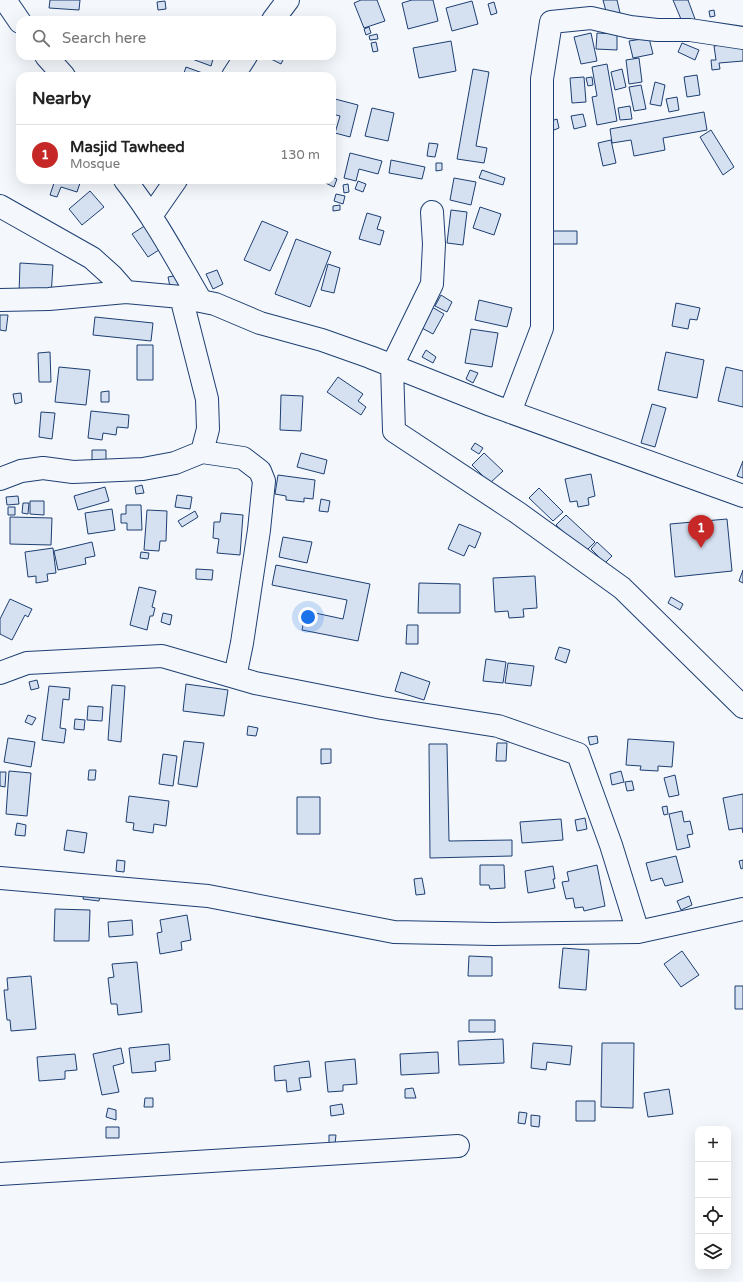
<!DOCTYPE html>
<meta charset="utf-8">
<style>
:root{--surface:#fff;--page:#f2f2f2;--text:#222;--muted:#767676;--line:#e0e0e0;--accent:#c62828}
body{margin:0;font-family:"Varela Round",sans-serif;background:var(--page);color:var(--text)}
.controls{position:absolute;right:12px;bottom:12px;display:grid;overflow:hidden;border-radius:8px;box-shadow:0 4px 16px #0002}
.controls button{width:36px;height:36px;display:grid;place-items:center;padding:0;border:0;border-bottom:1px solid var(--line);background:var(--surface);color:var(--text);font:20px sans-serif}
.you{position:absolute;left:308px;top:617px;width:14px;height:14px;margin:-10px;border:3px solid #fff;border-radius:50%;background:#1a73e8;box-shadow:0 0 0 6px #1a73e833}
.badge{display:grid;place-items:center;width:26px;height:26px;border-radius:50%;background:var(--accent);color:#fff;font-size:13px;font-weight:700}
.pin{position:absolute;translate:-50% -33px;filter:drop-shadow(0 1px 2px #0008)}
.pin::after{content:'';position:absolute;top:21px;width:14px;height:12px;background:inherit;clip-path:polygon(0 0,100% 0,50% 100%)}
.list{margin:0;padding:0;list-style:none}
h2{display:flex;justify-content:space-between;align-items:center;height:52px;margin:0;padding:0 16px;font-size:17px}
h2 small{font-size:13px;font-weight:400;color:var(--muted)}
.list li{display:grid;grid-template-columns:26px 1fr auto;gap:12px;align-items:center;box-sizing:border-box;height:60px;padding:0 16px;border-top:1px solid var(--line)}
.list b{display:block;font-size:15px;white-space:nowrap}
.list p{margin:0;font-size:13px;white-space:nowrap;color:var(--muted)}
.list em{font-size:13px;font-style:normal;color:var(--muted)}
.icon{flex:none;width:22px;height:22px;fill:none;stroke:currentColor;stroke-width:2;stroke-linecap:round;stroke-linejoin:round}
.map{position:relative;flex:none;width:743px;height:1282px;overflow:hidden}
.search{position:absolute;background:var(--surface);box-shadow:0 4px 16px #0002;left:16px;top:16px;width:320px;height:44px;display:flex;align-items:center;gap:10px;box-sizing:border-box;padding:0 14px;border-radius:12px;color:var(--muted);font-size:15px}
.panel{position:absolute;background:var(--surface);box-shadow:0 4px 16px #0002;left:16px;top:72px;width:320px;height:112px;border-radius:12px}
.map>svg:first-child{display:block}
.building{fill:#d5e0f0;stroke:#1d3f73}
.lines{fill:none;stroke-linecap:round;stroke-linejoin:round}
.minor-casing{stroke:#1d3f73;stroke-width:24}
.minor{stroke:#f4f7fb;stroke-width:22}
</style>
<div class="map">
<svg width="743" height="1282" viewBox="0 0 743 1282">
<rect width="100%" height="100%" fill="#f4f7fb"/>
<path class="building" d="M 50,0 L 80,0 L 79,10 L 49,8 Z
M 361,0 L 377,0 L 385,21 L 364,28 L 354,3 Z
M 412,0 L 433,0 L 438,21 L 408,29 L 402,3 Z
M 603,0 L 617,0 L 620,13 L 607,15 Z
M 673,0 L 688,0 L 695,19 L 683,24 Z
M 165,1 L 166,9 L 158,10 L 157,2 Z
M 472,1 L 478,24 L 452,31 L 446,8 Z
M 494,2 L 497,13 L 491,15 L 488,4 Z
M 714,10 L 715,16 L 710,17 L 709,11 Z
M 369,27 L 371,33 L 366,35 L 364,29 Z
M 591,33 L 597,61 L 581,64 L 574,37 Z
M 597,33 L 617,34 L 617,50 L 596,49 Z
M 377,34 L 378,39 L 370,40 L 369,36 Z
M 649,38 L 653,54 L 633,58 L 629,41 Z
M 451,41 L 456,71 L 419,78 L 413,48 Z
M 376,42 L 378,51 L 373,52 L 371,43 Z
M 682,43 L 699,50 L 695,60 L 678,52 Z
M 736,43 L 743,47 L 743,61 L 719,63 L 720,69 L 712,70 L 711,60 L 716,60 L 714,46 Z
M 143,56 L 157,56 L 157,58 Z
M 184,56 L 214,56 L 211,66 Z
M 265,56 L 285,56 L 281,64 Z
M 639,58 L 642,82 L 629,84 L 626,60 Z
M 607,64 L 617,121 L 597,125 L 592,97 L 597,96 L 592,67 Z
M 186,67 L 208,75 L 208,76 L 183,76 Z
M 473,69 L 489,72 L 476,146 L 487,148 L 484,163 L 457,159 Z
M 622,69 L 626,87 L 615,90 L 611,72 Z
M 697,75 L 700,95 L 687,97 L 684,77 Z
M 584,77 L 586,102 L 572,103 L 570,78 Z
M 592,77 L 593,85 L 588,86 L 586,78 Z
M 655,82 L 665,85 L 661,106 L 650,104 Z
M 641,85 L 646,109 L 634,111 L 629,87 Z
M 677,97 L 679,110 L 669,112 L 666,99 Z
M 335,99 L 358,105 L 350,137 L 335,133 L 340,116 L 332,114 Z
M 630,106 L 632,119 L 620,120 L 618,108 Z
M 372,108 L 394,113 L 388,141 L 365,136 Z
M 704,112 L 707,130 L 663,138 L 665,150 L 634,156 L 631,140 L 612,143 L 610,129 Z
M 583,114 L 586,126 L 574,129 L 571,116 Z
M 557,119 L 559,128 L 554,130 L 551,121 Z
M 711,130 L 734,167 L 723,175 L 700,137 Z
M 611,140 L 616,163 L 603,166 L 598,143 Z
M 429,143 L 438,144 L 435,157 L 427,156 Z
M 350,153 L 382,161 L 378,174 L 359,169 L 356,181 L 344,178 Z
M 391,160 L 425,167 L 422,179 L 389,173 Z
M 436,163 L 442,163 L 442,170 L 436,171 Z
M 482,170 L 505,178 L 503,185 L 479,178 Z
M 332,177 L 337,179 L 334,187 L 319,180 L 332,180 Z
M 454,178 L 476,182 L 471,205 L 450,200 Z
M 55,180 L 81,180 L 77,192 L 61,187 L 57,197 L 50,195 Z
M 358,181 L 366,184 L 363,192 L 355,189 Z
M 348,184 L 349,192 L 344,193 L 343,185 Z
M 90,191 L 104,207 L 82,225 L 69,209 Z
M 336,194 L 345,196 L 343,204 L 334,201 Z
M 340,205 L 340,210 L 333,211 L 333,206 Z
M 480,207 L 501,214 L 494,235 L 473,228 Z
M 451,210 L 467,212 L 463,245 L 447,243 Z
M 367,213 L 381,217 L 377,229 L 384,231 L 380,245 L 359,239 Z
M 262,221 L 288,232 L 270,271 L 244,260 Z
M 149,223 L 165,246 L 148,257 L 132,234 Z
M 553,231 L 577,231 L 577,244 L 553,244 Z
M 296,239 L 331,252 L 310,307 L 275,294 Z
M 20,263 L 53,265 L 51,296 L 19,294 Z
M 328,264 L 340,268 L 334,293 L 321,290 Z
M 217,270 L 223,284 L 213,289 L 206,274 Z
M 179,275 L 182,288 L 171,291 L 168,277 Z
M 441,295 L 452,302 L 447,312 L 435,306 Z
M 479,300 L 512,308 L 507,327 L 475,320 Z
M 676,303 L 700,308 L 697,320 L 690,319 L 688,329 L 672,326 Z
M 432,307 L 444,314 L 433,334 L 420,327 Z
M 0,315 L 8,315 L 6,331 L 0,330 Z
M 95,317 L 153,323 L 151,341 L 93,335 Z
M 471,329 L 498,333 L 492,367 L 465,363 Z
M 137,345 L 153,345 L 153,380 L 137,380 Z
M 426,350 L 436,357 L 433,363 L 422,357 Z
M 50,352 L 51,382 L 39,382 L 38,353 Z
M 666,352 L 704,360 L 697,398 L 658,390 Z
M 59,367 L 90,370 L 86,405 L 55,402 Z
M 726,367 L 743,371 L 743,407 L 718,401 Z
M 470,370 L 478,373 L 473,383 L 466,379 Z
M 338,377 L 363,394 L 358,401 L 366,407 L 361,415 L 327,392 Z
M 109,391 L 109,402 L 101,402 L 101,392 Z
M 21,393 L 22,402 L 15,404 L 13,394 Z
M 281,395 L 303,396 L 301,431 L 280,430 Z
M 652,404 L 666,408 L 655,447 L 641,443 Z
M 91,411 L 129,415 L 128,428 L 117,427 L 116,435 L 103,433 L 102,440 L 88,438 Z
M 41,412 L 55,413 L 52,439 L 39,437 Z
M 475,443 L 483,448 L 479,454 L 471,449 Z
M 92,450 L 106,450 L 106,461 L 92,462 Z
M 301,453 L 327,460 L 324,474 L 297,467 Z
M 484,453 L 503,471 L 490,483 L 472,465 Z
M 743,461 L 743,478 L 737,476 Z
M 591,474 L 595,496 L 588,498 L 589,505 L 578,507 L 577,501 L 570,502 L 565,479 Z
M 278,475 L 315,480 L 313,499 L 304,498 L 304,502 L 286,500 L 286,496 L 275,494 Z
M 142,485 L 144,493 L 136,494 L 135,487 Z
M 105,487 L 109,501 L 78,510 L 74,496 Z
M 539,488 L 563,512 L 553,521 L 529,498 Z
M 177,495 L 192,497 L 190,509 L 175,507 Z
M 18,496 L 19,504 L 7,505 L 6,497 Z
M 321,499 L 330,501 L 328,512 L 319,511 Z
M 30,501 L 44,501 L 44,515 L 30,514 Z
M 23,503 L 29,503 L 28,514 L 22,513 Z
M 126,505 L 141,505 L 142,530 L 127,530 L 127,523 L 121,523 L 121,514 L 126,514 Z
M 8,507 L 15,507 L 15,515 L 8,515 Z
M 112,509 L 115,530 L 88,534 L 85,513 Z
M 147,510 L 167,511 L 166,541 L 160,541 L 159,551 L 144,550 Z
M 195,511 L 198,517 L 182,527 L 178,521 Z
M 221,513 L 243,515 L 240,555 L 217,553 L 219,539 L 213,538 L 214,522 L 220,522 Z
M 566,515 L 595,542 L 585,552 L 556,525 Z
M 10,517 L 52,518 L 51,545 L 10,544 Z
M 727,519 L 732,571 L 675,577 L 670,524 Z
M 459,524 L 481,533 L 475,548 L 469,545 L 464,556 L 448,549 Z
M 283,537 L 312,542 L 307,563 L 279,557 Z
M 92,542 L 95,556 L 85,558 L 86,564 L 58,570 L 54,551 Z
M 597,542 L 612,556 L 605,563 L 591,549 Z
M 53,548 L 56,573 L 47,574 L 48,581 L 36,583 L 36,576 L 28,577 L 25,552 Z
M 141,552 L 149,553 L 148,559 L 140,558 Z
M 276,565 L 370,584 L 358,641 L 302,630 L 306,611 L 343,619 L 347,600 L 272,585 Z
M 196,569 L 213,570 L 212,580 L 196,579 Z
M 743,570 L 743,583 L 739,581 Z
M 535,576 L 537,608 L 523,609 L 524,617 L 509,618 L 508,611 L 495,612 L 493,578 Z
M 419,583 L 460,584 L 460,613 L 418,613 Z
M 139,587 L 156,591 L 152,607 L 155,608 L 153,616 L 150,616 L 147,630 L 130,625 Z
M 671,597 L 683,604 L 680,610 L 668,603 Z
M 10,599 L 32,609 L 28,617 L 25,615 L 12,640 L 0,634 L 0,619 Z
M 163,613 L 172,615 L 170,625 L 161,622 Z
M 407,625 L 418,625 L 418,644 L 406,644 Z
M 559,647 L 570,650 L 566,663 L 555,659 Z
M 486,659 L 506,662 L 503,683 L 483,681 Z
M 508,663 L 534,666 L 531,686 L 505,683 Z
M 401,672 L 430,682 L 424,700 L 395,691 Z
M 37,680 L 39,688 L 31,690 L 29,682 Z
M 186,684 L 228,690 L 224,716 L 183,711 Z
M 112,685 L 125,686 L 121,742 L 108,740 Z
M 49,686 L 70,688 L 69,700 L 63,699 L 60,728 L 66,729 L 64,743 L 42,740 Z
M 88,706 L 103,707 L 102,721 L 87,720 Z
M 28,715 L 36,718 L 32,725 L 25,722 Z
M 75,719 L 85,720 L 84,730 L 74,729 Z
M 248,726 L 258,728 L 256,736 L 247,735 Z
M 597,736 L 598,743 L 590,745 L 588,737 Z
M 8,738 L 35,742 L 31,767 L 4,762 Z
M 628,739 L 674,742 L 672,767 L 658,766 L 658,771 L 640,770 L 641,766 L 626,765 Z
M 184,741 L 204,743 L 197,787 L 178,784 Z
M 497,743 L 507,743 L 506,761 L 496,761 Z
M 429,744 L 447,744 L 449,841 L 512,840 L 512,856 L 430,858 Z
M 321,749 L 331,749 L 331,763 L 321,764 Z
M 163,754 L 177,756 L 173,786 L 159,784 Z
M 89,770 L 96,770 L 95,780 L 88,780 Z
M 9,771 L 31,773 L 27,816 L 6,814 Z
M 621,771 L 624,782 L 612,785 L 610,774 Z
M 0,772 L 6,772 L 5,787 L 0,786 Z
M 675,775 L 679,795 L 669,797 L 664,778 Z
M 632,781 L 634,790 L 627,791 L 625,782 Z
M 743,794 L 743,833 L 742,828 L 729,830 L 723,798 Z
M 129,796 L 169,801 L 166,826 L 154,824 L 153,833 L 133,830 L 134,823 L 126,822 Z
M 297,797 L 320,797 L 320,834 L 297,834 Z
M 667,806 L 668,814 L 664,815 L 662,807 Z
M 682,811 L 684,822 L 690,821 L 693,834 L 687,835 L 690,847 L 677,850 L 669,814 Z
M 585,818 L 587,829 L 577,831 L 575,820 Z
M 561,819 L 563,840 L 522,843 L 520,822 Z
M 17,823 L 26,825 L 25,836 L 15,835 Z
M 67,830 L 87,833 L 84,853 L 64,850 Z
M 676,856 L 683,882 L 665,886 L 662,878 L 651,881 L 646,863 Z
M 117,860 L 125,861 L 124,872 L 116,871 Z
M 743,860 L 743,868 L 741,869 L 739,861 Z
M 480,865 L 504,865 L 505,888 L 490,889 L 489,885 L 480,885 Z
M 597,865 L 605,906 L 584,911 L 583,907 L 575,908 L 573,898 L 566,899 L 562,882 L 569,881 L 567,872 Z
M 553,866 L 555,879 L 553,879 L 555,888 L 528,893 L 525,871 Z
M 422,878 L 425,894 L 416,895 L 414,879 Z
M 84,893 L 100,895 L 99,901 L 83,899 Z
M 689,896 L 692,905 L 681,910 L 677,901 Z
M 55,909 L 90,910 L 89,941 L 54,941 Z
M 187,915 L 191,940 L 181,942 L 182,950 L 160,954 L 157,933 L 162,932 L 160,920 Z
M 132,920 L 133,935 L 109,937 L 108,922 Z
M 563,948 L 589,950 L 586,990 L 559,988 Z
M 682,951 L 699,975 L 681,987 L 664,964 Z
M 469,956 L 492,957 L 492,976 L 468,976 Z
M 137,962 L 142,1012 L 118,1015 L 117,1004 L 111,1004 L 108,978 L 114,977 L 112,964 Z
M 31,976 L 36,1029 L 11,1031 L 10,1020 L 7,1020 L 4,990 L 8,990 L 7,978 Z
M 735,986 L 743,986 L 743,1009 L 735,1009 Z
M 469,1020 L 495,1020 L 495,1032 L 469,1032 Z
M 503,1039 L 504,1063 L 459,1065 L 458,1041 Z
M 533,1043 L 572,1046 L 570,1065 L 547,1062 L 546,1070 L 531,1068 Z
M 602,1043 L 634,1043 L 633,1108 L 601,1107 Z
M 169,1044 L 170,1060 L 155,1062 L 156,1071 L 132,1073 L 129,1048 Z
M 121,1048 L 124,1063 L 113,1066 L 119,1092 L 102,1095 L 93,1054 Z
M 438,1052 L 439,1073 L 401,1075 L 400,1054 Z
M 75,1054 L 77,1070 L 65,1071 L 65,1079 L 39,1081 L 37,1057 Z
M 355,1059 L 357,1084 L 343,1085 L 343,1091 L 328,1092 L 325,1062 Z
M 309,1061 L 311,1077 L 299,1078 L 301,1090 L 287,1092 L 286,1080 L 275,1081 L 274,1066 Z
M 413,1088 L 416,1098 L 405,1098 L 405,1089 Z
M 669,1089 L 673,1114 L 648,1117 L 644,1093 Z
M 145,1098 L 153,1098 L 153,1107 L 144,1107 Z
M 576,1101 L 595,1101 L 595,1121 L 576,1121 Z
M 342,1104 L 344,1114 L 331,1116 L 330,1106 Z
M 108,1108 L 116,1110 L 116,1120 L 106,1117 Z
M 519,1112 L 527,1113 L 525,1124 L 518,1123 Z
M 531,1115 L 540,1116 L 539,1127 L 531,1126 Z
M 106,1127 L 119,1127 L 119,1138 L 106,1138 Z
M 329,1135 L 336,1135 L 335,1144 L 329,1144 Z"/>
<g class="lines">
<g class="minor-casing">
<path id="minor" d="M 5,0 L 20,22
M 273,20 L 288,0
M 46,56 L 64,76
M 233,76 L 246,56
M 125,180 C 155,218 177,260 201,301
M 0,206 L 92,258 L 112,276 L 126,292
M 432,212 L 434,244 L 432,284 L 392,366 L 394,431 L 518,513 L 622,588 L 743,707
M 151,216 L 176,180
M 181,297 L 207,399 L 208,429 L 202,452
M 0,300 L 49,299 L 126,292 L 181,297 L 215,304 L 260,323 L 322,340 L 370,357 L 491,405 L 743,496
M 510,412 L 542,328 L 542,79 L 551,22 L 591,18 L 630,27 L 657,30 L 690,30 L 743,38
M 0,479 L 21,471 L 43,468 L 73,472 L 143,469 L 175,463 L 202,452 L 243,458 L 260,471 L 264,481 L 259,530 L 242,643 L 235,677
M 0,673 L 27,663 L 162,656 L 255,683 L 382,708 L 498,726 L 578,754 L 611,845 L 638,932
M 0,878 L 208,896 L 394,932 L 493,934 L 638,932 L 743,909
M 0,1174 L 458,1146"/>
</g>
<use href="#minor" class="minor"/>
</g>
</svg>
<div class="controls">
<button>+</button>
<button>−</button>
<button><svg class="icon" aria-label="locate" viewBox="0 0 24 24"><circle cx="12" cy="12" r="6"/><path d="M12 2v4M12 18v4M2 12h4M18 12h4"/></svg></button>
<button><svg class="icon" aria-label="layers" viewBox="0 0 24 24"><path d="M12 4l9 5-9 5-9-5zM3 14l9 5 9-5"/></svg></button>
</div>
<div class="you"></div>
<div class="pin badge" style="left:701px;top:548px">1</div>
<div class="search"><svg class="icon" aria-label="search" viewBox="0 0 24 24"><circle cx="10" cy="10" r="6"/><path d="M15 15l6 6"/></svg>Search here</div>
<section class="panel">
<h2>Nearby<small></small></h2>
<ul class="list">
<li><span class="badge">1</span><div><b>Masjid Tawheed</b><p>Mosque</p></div><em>130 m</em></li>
</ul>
</section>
</div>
